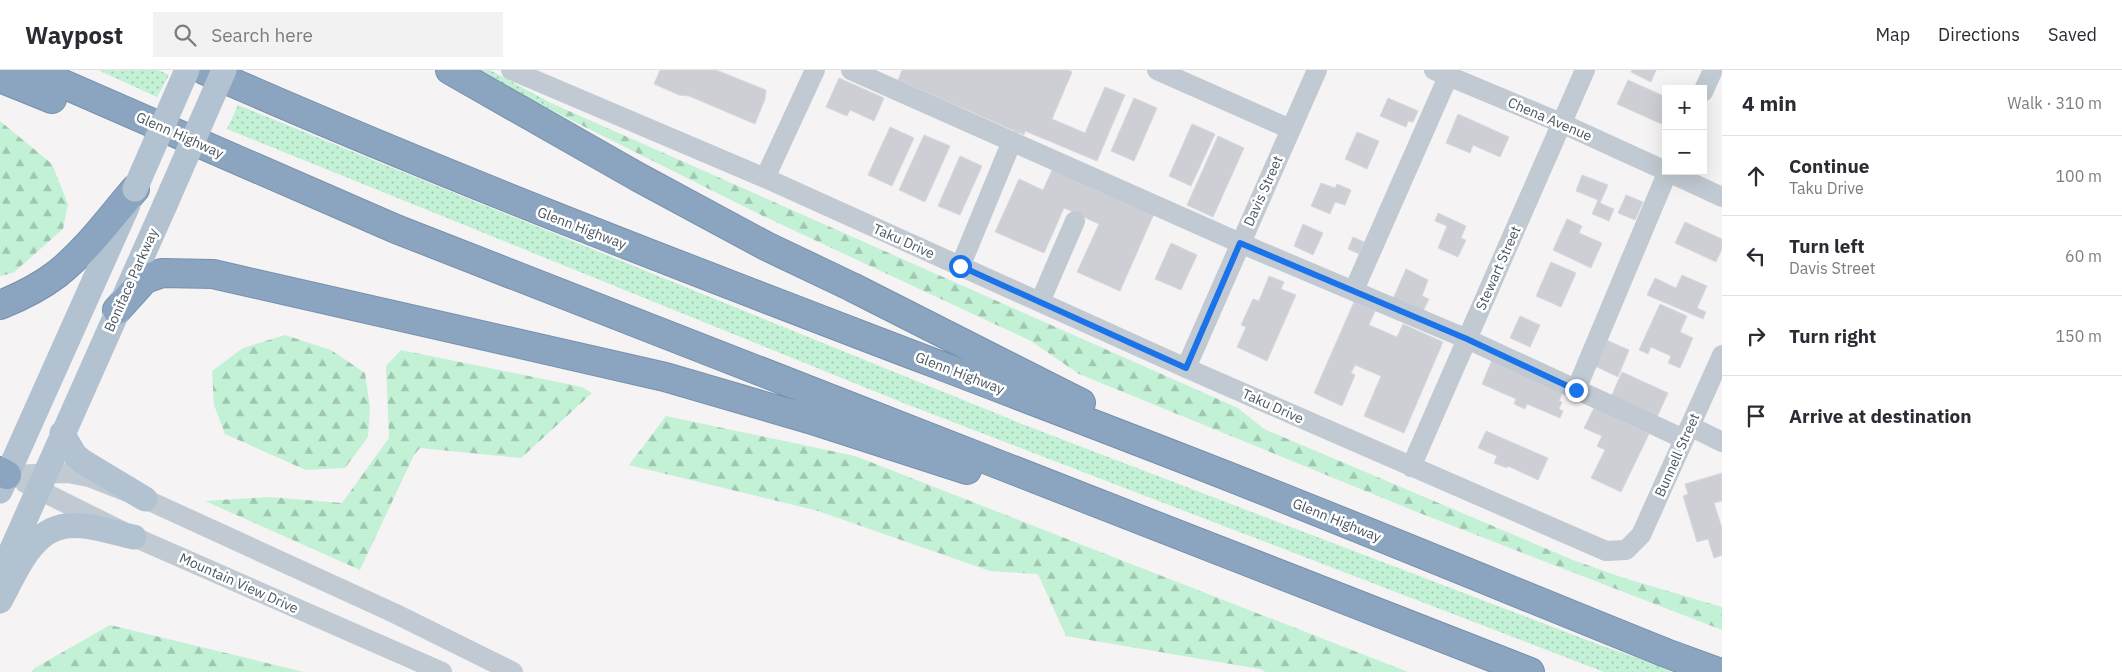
<!DOCTYPE html>
<meta charset="utf-8">
<style>
:root{--surface:#fff;--page:#f2f2f3;--text:#2b2b33;--muted:#7c7c81;--line:#e1e1e2}
body{margin:0;font-family:"IBM Plex Sans",sans-serif;background:var(--page);color:var(--text)}
.controls{position:absolute;right:15px;top:15px;display:grid;overflow:hidden;border-radius:0px;box-shadow:0 5px 20px #0002}
.controls button{width:45px;height:45px;display:grid;place-items:center;padding:0;border:0;border-bottom:1px solid var(--line);background:var(--surface);color:var(--text);font:25px sans-serif}
.stop{position:absolute;width:15px;height:15px;margin:-11px;border:4px solid #1a73e8;border-radius:50%;background:#fff}
.stop.end{background:#1a73e8;border-color:#fff;box-shadow:0 1px 5px #0008}
.list{margin:0;padding:0;list-style:none}
h2{display:flex;justify-content:space-between;align-items:center;height:65px;margin:0;padding:0 20px;font-size:21px}
h2 small{font-size:16px;font-weight:400;color:var(--muted)}
.list li{display:grid;grid-template-columns:32px 1fr auto;gap:15px;align-items:center;box-sizing:border-box;height:80px;padding:0 20px;border-top:1px solid var(--line)}
.list b{display:block;font-size:19px;white-space:nowrap}
.list p{margin:0;font-size:16px;white-space:nowrap;color:var(--muted)}
.list em{font-size:16px;font-style:normal;color:var(--muted)}
.icon{flex:none;width:28px;height:28px;fill:none;stroke:currentColor;stroke-width:2;stroke-linecap:round;stroke-linejoin:round}
.map{position:relative;flex:none;width:1722px;height:602px;overflow:hidden}
header{display:flex;align-items:center;gap:30px;box-sizing:border-box;height:70px;padding:0 25px;background:var(--surface);border-bottom:1px solid var(--line)}
header strong{font-size:24px}
nav{display:flex;gap:28px;margin-inline-start:auto;font-size:18px}
.search{width:350px;height:45px;background:var(--page);display:flex;align-items:center;gap:12px;box-sizing:border-box;padding:0 18px;border-radius:0px;color:var(--muted);font-size:19px}
main{display:flex}
aside{flex:1;background:var(--surface)}
.map>svg:first-child{display:block}
.grass{fill:url(#grass-dots)}
.forest{fill:url(#forest-firs)}
.building{fill:#cdcfd5;stroke:#d7d9de}
.lines{fill:none;stroke-linecap:round;stroke-linejoin:round}
.highway-casing{stroke:#7690ad;stroke-width:30}
.minor{stroke:#c1cad2;stroke-width:20}
.major{stroke:#b3c2d1;stroke-width:25}
.highway{stroke:#8ba5c1;stroke-width:28}
.major-bridge{stroke:#b3c2d1;stroke-width:25}
.route{stroke:#1a73e8;stroke-width:6}
.labels{text-anchor:middle;dominant-baseline:central;stroke-width:5;stroke-linejoin:round;paint-order:stroke}
.street-label{font-size:14px;fill:#4a5661;stroke:#fff}
</style>
<header>
<strong>Waypost</strong>
<div class="search"><svg class="icon" aria-label="search" viewBox="0 0 24 24"><circle cx="10" cy="10" r="6"/><path d="M15 15l6 6"/></svg>Search here</div>
<nav><a>Map</a><a>Directions</a><a>Saved</a></nav>
</header>
<main>
<div class="map">
<svg width="1722" height="602" viewBox="0 0 1722 602">
<defs>
<pattern id="grass-dots" width="8" height="8" patternUnits="userSpaceOnUse" patternTransform="scale(1.25)"><rect width="8" height="8" fill="#c3f1d5"/><path d="M2 2h.1M6 6h.1" fill="none" stroke="#a0c6b0" stroke-width="1.8" stroke-linecap="round"/></pattern>
<pattern id="forest-firs" width="22" height="20" patternUnits="userSpaceOnUse" patternTransform="scale(1.25)"><rect width="22" height="20" fill="#c3f1d5"/><path d="M5 1l3.5 6h-7zM16 11l3.5 6h-7z" fill="#a0c6b0"/></pattern>
</defs>
<rect width="100%" height="100%" fill="#f5f3f3"/>
<path class="grass" d="M 98,0 L 158,0 L 169,5 L 157,27 Z
M 476,0 L 490,0 L 551,33 L 559,44 Z
M 238,35 L 1022,354 L 1597,574 L 1678,602 L 1604,602 L 906,334 L 227,59 Z"/>
<path class="forest" d="M 551,33 L 1238,338 L 1264,359 L 1573,490 L 1624,508 L 1722,537 L 1722,560 L 1417,442 L 1079,304 L 1031,271 L 763,146 L 559,44 Z
M 0,51 L 52,94 L 68,134 L 63,159 L 13,203 L 0,206 Z
M 285,265 L 331,280 L 365,303 L 370,338 L 368,367 L 345,398 L 306,400 L 225,364 L 214,335 L 212,301 L 243,278 Z
M 401,280 L 582,317 L 592,323 L 521,388 L 420,378 L 414,385 L 360,500 L 205,431 L 270,427 L 342,433 L 389,368 L 386,296 Z
M 666,346 L 855,386 L 1408,602 L 1265,602 L 1260,599 L 1066,566 L 1038,504 L 990,501 L 818,441 L 629,395 Z
M 110,555 L 304,602 L 31,602 L 35,598 Z"/>
<path class="building" d="M 660,0 L 716,0 L 766,20 L 765,29 L 755,54 L 689,26 L 679,25 L 654,14 Z
M 902,0 L 1069,0 L 1072,2 L 1052,49 L 1085,63 L 1105,17 L 1125,25 L 1097,91 L 1025,61 L 1024,65 L 898,10 Z
M 1632,0 L 1656,0 L 1651,12 L 1631,2 Z
M 839,8 L 884,28 L 874,51 L 850,40 L 847,46 L 826,37 Z
M 1628,10 L 1666,27 L 1666,56 L 1617,34 Z
M 1134,28 L 1157,38 L 1134,91 L 1111,81 Z
M 1388,28 L 1418,41 L 1413,52 L 1408,51 L 1406,57 L 1380,46 Z
M 1458,44 L 1509,67 L 1500,87 L 1473,75 L 1470,83 L 1446,73 Z
M 1192,54 L 1215,64 L 1191,116 L 1169,106 Z
M 890,57 L 914,68 L 892,116 L 868,105 Z
M 1357,62 L 1379,71 L 1367,99 L 1345,89 Z
M 924,65 L 950,76 L 925,132 L 899,120 Z
M 1218,66 L 1244,78 L 1213,147 L 1187,135 Z
M 960,86 L 982,96 L 960,145 L 938,136 Z
M 1053,98 L 1154,144 L 1120,221 L 1077,202 L 1099,154 L 1064,138 L 1044,183 L 995,162 L 1019,109 L 1043,120 Z
M 1582,105 L 1608,115 L 1600,133 L 1614,139 L 1609,151 L 1592,144 L 1598,130 L 1576,121 Z
M 1321,113 L 1335,118 L 1337,114 L 1351,120 L 1345,135 L 1335,132 L 1330,144 L 1311,136 Z
M 1626,125 L 1643,132 L 1635,150 L 1618,143 Z
M 1438,143 L 1466,156 L 1461,168 L 1466,170 L 1458,187 L 1438,178 L 1447,156 L 1435,151 Z
M 1567,149 L 1582,156 L 1579,163 L 1602,173 L 1591,198 L 1553,180 Z
M 1685,152 L 1722,169 L 1722,179 L 1716,192 L 1675,173 Z
M 1303,154 L 1323,163 L 1313,185 L 1294,176 Z
M 1353,167 L 1364,172 L 1359,184 L 1348,179 Z
M 1171,173 L 1197,185 L 1181,220 L 1155,209 Z
M 1551,192 L 1576,203 L 1561,237 L 1536,226 Z
M 1406,199 L 1428,210 L 1422,226 L 1429,229 L 1422,243 L 1393,229 Z
M 1682,205 L 1707,216 L 1697,238 L 1706,242 L 1703,249 L 1647,225 L 1655,208 L 1676,218 Z
M 1269,206 L 1284,212 L 1281,219 L 1296,225 L 1267,291 L 1237,277 L 1246,257 L 1241,255 L 1253,229 L 1259,231 Z
M 1354,232 L 1375,241 L 1369,255 L 1397,267 L 1403,254 L 1443,272 L 1404,363 L 1364,346 L 1381,306 L 1355,295 L 1351,303 L 1355,305 L 1342,336 L 1314,323 Z
M 1660,234 L 1687,246 L 1680,262 L 1693,268 L 1680,298 L 1668,293 L 1671,286 L 1651,277 L 1648,284 L 1639,280 Z
M 1520,246 L 1540,255 L 1530,277 L 1510,268 Z
M 1606,270 L 1629,280 L 1618,307 L 1595,296 Z
M 1492,290 L 1564,320 L 1559,331 L 1562,332 L 1559,339 L 1563,341 L 1560,348 L 1527,334 L 1525,339 L 1514,334 L 1516,329 L 1482,314 Z
M 1622,302 L 1668,323 L 1657,347 L 1611,327 Z
M 1594,338 L 1649,364 L 1621,422 L 1591,408 L 1605,380 L 1597,376 L 1602,366 L 1584,358 Z
M 1486,361 L 1548,388 L 1538,410 L 1508,396 L 1507,398 L 1494,393 L 1497,386 L 1478,378 Z
M 1722,403 L 1722,431 L 1714,433 L 1722,458 L 1722,485 L 1714,488 L 1708,469 L 1697,472 L 1683,426 L 1688,424 L 1685,414 Z"/>
<g class="lines">
<g class="highway-casing">
<path id="highway" d="M 31,0 L 396,159 L 1530,602
M 204,0 C 528,143 860,263 1189,391 C 1349,453 1507,519 1666,583 L 1718,602
M 450,0 L 638,107 L 766,176 L 852,217 L 1081,333
M 0,8 L 52,29
M 0,235 C 20,227 40,217 57,204 C 87,180 110,148 135,119
M 117,240 L 145,209 L 162,203 L 213,204 L 665,307 L 809,349 L 967,400
M 0,401 L 7,405"/>
</g>
<path class="minor" d="M 511,0 L 765,108 L 1186,298 L 1606,481 L 1626,480 L 1641,465 L 1722,285
M 851,0 L 1240,173 L 1467,269 L 1684,369
M 1157,0 L 1290,59
M 1434,0 L 1561,53 L 1666,101
M 1703,22 L 1713,0
M 1666,101 L 1722,127
M 765,108 L 815,0
M 960,197 L 1012,71
M 1354,220 L 1451,0
M 1040,232 L 1075,151
M 1186,298 L 1317,0
M 1576,320 L 1668,101
M 1690,356 L 1722,372
M 1411,397 L 1585,0
M 7,405 L 67,403 L 89,407 L 145,429 L 394,543 L 513,602
M 25,413 L 134,467 L 442,602"/>
<path class="major" d="M 62,363 L 75,385 L 82,391 L 145,429
M 0,421 L 128,135
M 0,506 L 165,135
M 0,531 C 15,504 31,460 66,456 C 88,453 113,463 134,467"/>
<use href="#highway" class="highway"/>
<path class="major-bridge" d="M 135,119 L 187,0
M 165,135 L 224,0"/>
</g>
<g class="lines">
<path class="route" d="M 960,196 L 1186,298 L 1240,173 L 1467,269 L 1576,320"/>
</g>
<g class="labels">
<g class="street-label">
<text transform="translate(1550 49) rotate(23)">Chena Avenue</text>
<text transform="translate(180 65) rotate(24)">Glenn Highway</text>
<text transform="translate(1263 121) rotate(-66)">Davis Street</text>
<text transform="translate(582 158) rotate(21)">Glenn Highway</text>
<text transform="translate(904 171) rotate(24)">Taku Drive</text>
<text transform="translate(1498 198) rotate(-66)">Stewart Street</text>
<text transform="translate(131 210) rotate(-66)">Boniface Parkway</text>
<text transform="translate(960 303) rotate(21)">Glenn Highway</text>
<text transform="translate(1273 336) rotate(24)">Taku Drive</text>
<text transform="translate(1677 385) rotate(-66)">Bunnell Street</text>
<text transform="translate(1337 450) rotate(22)">Glenn Highway</text>
<text transform="translate(239 513) rotate(24)">Mountain View Drive</text>
</g>
</g>
</svg>
<div class="controls">
<button>+</button>
<button>−</button>
</div>
<div class="stop" style="left:960px;top:196px"></div>
<div class="stop end" style="left:1576px;top:320px"></div>
</div>
<aside>
<h2>4 min<small>Walk · 310 m</small></h2>
<ul class="list">
<li><svg class="icon" aria-label="ahead" viewBox="0 0 24 24"><path d="M12 20V5M6 11l6-6 6 6"/></svg><div><b>Continue</b><p>Taku Drive</p></div><em>100 m</em></li>
<li><svg class="icon" aria-label="left" viewBox="0 0 24 24"><path d="M17 20v-9H6M10 6l-5 5 5 5"/></svg><div><b>Turn left</b><p>Davis Street</p></div><em>60 m</em></li>
<li><svg class="icon" aria-label="right" viewBox="0 0 24 24"><path d="M7 20v-9h11M14 6l5 5-5 5"/></svg><div><b>Turn right</b></div><em>150 m</em></li>
<li><svg class="icon" aria-label="arrive" viewBox="0 0 24 24"><path d="M6 21V4h12l-3 4 3 4H6"/></svg><div><b>Arrive at destination</b></div></li>
</ul>
</aside>
</main>
